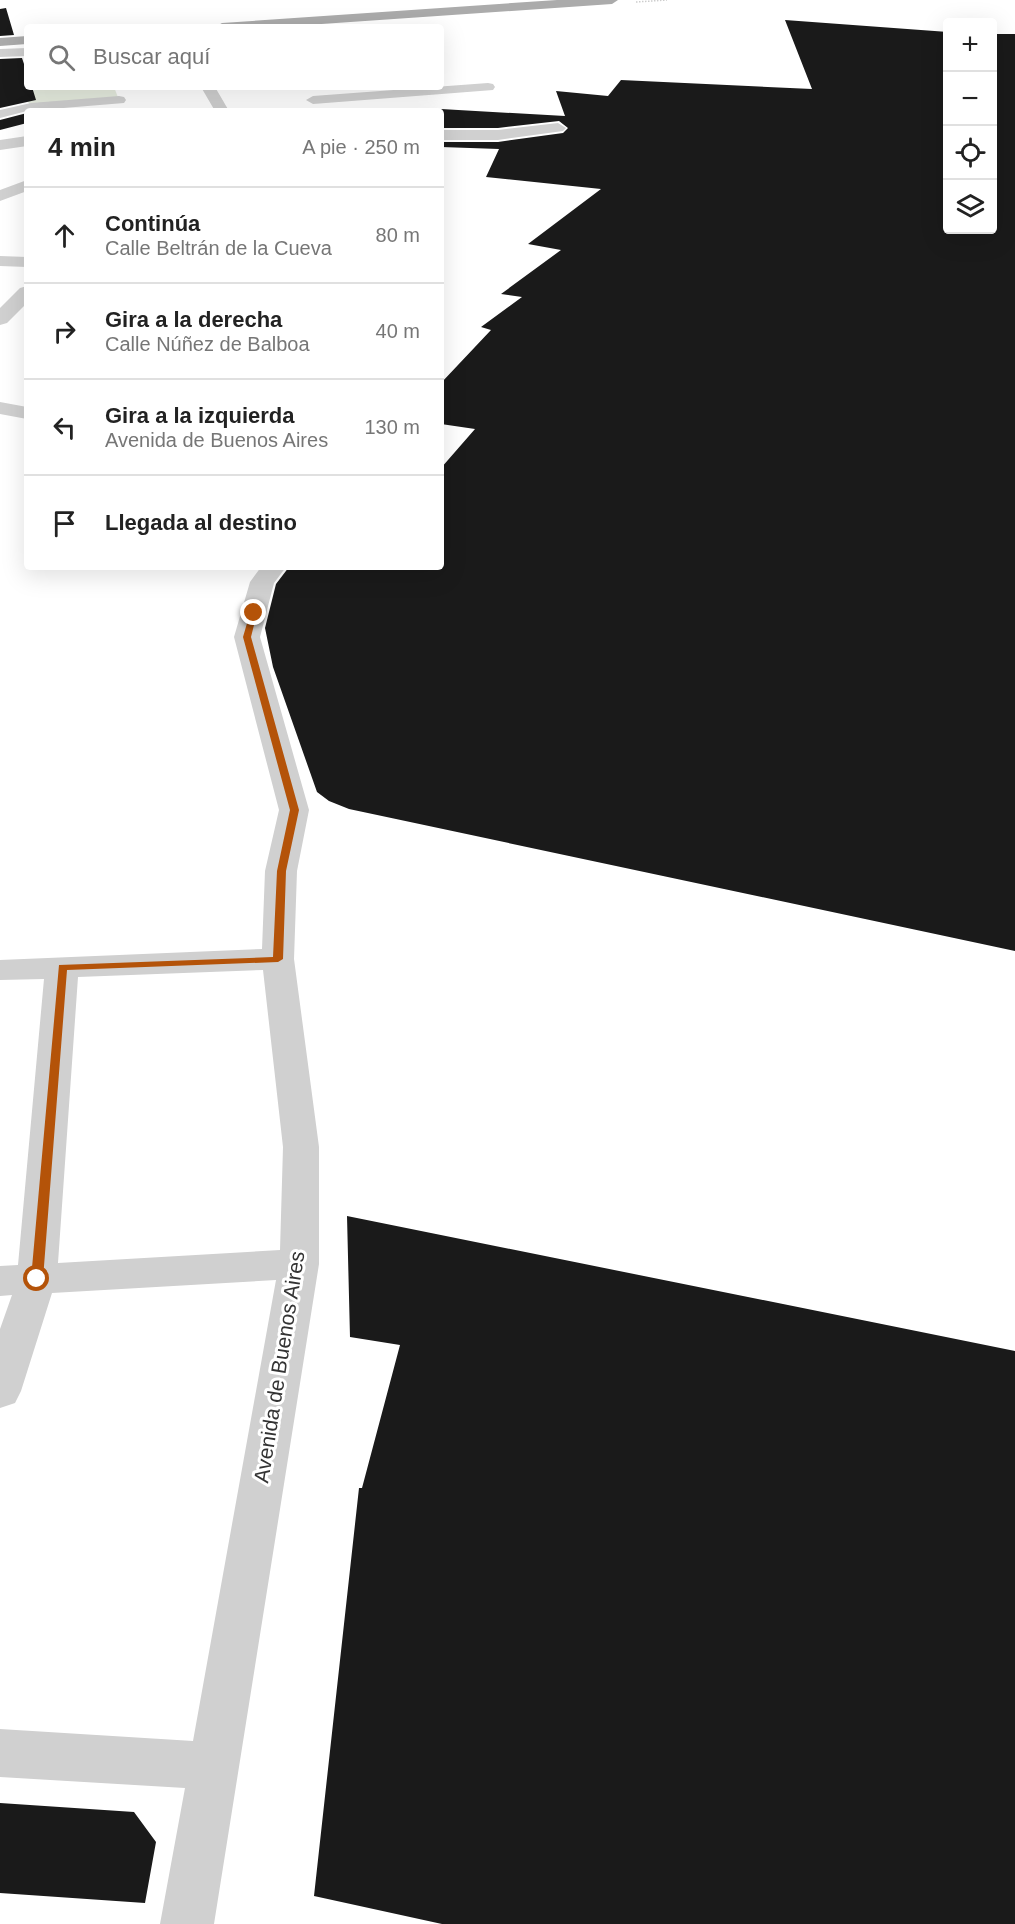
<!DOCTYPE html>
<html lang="es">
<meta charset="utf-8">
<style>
:root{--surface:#fff;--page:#f2f2f2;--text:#222;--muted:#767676;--line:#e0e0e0}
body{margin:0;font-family:Helvetica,sans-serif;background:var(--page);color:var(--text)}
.controls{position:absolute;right:18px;top:18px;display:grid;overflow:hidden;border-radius:6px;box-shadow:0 6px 24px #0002}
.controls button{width:54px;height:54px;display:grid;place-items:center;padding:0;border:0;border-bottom:2px solid var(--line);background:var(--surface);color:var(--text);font:30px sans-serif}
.stop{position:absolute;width:18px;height:18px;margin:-14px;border:4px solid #b45309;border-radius:50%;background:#fff}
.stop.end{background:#b45309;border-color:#fff;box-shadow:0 2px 6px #0008}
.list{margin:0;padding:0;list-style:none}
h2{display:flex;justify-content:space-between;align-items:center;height:78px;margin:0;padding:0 24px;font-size:26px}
h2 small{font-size:20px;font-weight:400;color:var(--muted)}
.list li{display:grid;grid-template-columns:39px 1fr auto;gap:18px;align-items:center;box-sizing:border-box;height:96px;padding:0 24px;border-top:2px solid var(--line)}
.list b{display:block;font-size:22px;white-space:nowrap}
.list p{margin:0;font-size:20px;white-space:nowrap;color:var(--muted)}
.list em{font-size:20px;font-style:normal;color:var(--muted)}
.icon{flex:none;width:33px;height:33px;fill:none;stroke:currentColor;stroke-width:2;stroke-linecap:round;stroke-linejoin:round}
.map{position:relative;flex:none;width:1015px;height:1924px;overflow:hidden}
.search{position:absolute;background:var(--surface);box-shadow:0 6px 24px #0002;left:24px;top:24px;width:420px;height:66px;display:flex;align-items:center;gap:15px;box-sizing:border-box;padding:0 21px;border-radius:6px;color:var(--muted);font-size:22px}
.panel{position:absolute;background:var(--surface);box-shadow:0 6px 24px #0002;left:24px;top:108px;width:420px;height:462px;border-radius:6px}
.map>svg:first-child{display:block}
.green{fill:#e6ecdf}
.building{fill:#1a1a1a}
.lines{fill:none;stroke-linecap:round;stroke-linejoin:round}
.path{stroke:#cdcdcd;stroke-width:1.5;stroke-dasharray:1.5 1.5;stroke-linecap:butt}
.minor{fill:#d0d0d0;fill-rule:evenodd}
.major{fill:#ababab;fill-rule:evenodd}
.route{fill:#b45309}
.labels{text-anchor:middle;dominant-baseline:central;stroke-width:6;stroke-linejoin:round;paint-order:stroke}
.street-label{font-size:21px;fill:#333;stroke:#fff}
</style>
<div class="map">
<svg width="1015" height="1924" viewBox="0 0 1015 1924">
<rect width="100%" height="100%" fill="#fff"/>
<path class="green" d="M 76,87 L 114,87 L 119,100 L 31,107 L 22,91 Z"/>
<path class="building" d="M 6,8 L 14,35 L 0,36 L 0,9 Z
M 785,20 L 948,32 L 948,230 L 993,230 L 993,34 L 1015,34 L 1015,951 L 349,809 L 329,801 L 317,792 L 273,667 L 265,628 L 276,584 L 289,567 L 441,567 L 441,468 L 475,429 L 441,424 L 441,383 L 491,330 L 481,327 L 522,297 L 501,294 L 561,250 L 528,244 L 601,189 L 486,177 L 499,149 L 441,147 L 441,142 L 498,142 L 563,133 L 568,128 L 559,121 L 498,128 L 441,128 L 441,109 L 565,116 L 556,91 L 608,96 L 621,80 L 812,89 Z
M 22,58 L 27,73 L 27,87 L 32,87 L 36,100 L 0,108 L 0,59 Z
M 27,113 L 27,123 L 0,130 L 0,120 Z
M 347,1216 L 1015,1351 L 1015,1924 L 442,1924 L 314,1896 L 359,1488 L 362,1488 L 400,1345 L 350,1337 Z
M 0,1803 L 134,1812 L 156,1842 L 145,1903 L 0,1893 Z"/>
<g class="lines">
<path class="path" d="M 636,2 L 667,0"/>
<path class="minor" d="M 27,48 L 27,56 L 0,57 L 0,49 Z
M 488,83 L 493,84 L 495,87 L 493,90 L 313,104 L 306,100 L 313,96 Z
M 201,87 L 215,87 L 229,111 L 215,111 Z
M 119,96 L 124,97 L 126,100 L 124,103 L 27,111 L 0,118 L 0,110 L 31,103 Z
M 558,123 L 566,128 L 563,131 L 498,140 L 441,140 L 441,130 L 498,130 Z
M 27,136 L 27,146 L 0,150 L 0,140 Z
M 27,180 L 27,191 L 0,201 L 0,190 Z
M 0,256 L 27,257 L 27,267 L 0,266 Z
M 27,286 L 27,303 L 7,323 L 0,325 L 0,308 L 20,288 Z
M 0,402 L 27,407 L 27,419 L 0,414 Z
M 261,567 L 286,567 L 274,583 L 260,637 L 309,810 L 297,871 L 294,959 L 319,1147 L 319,1264 L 214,1924 L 160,1924 L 185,1788 L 0,1777 L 0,1729 L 193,1741 L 276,1280 L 52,1293 L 21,1391 L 15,1403 L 0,1408 L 0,1329 L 12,1295 L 0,1296 L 0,1266 L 18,1265 L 44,979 L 0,980 L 0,960 L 262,949 L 265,871 L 279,810 L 234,637 L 250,582 ZM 263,970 L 283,1147 L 280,1250 L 58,1263 L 78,977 Z"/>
<path class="major" d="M 557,0 L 618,0 L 612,4 L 278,27 L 215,27 L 222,23 Z
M 27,36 L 27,44 L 0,46 L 0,38 Z"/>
</g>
<path class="route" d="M 254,610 L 257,613 L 251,637 L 299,810 L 286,871 L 283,959 L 278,962 L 67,970 L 43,1279 L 41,1282 L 33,1282 L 31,1279 L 59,965 L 273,957 L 277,871 L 290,810 L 243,637 L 250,613 Z"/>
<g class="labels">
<g class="street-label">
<text transform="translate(279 1367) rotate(-81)">Avenida de Buenos Aires</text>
</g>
</g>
</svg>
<div class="controls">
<button>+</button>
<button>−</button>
<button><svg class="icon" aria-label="locate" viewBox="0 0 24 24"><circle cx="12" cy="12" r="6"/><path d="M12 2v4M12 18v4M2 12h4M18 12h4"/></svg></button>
<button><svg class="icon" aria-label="layers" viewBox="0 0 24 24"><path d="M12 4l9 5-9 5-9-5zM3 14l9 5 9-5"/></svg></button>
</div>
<div class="stop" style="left:37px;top:1279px"></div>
<div class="stop end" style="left:254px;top:613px"></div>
<div class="search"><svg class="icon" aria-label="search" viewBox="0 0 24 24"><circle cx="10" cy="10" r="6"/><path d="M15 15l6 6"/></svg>Buscar aquí</div>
<section class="panel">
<h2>4 min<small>A pie · 250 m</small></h2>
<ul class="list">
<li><svg class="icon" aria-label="ahead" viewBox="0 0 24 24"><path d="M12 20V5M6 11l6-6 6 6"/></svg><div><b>Continúa</b><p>Calle Beltrán de la Cueva</p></div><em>80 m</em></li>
<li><svg class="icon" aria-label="right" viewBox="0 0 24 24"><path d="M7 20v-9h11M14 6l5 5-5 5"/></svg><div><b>Gira a la derecha</b><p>Calle Núñez de Balboa</p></div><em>40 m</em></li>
<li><svg class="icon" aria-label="left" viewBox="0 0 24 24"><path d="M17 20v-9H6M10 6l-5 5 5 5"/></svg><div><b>Gira a la izquierda</b><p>Avenida de Buenos Aires</p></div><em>130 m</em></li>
<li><svg class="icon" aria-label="arrive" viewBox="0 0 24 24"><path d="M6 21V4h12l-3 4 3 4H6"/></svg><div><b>Llegada al destino</b></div></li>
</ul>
</section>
</div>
